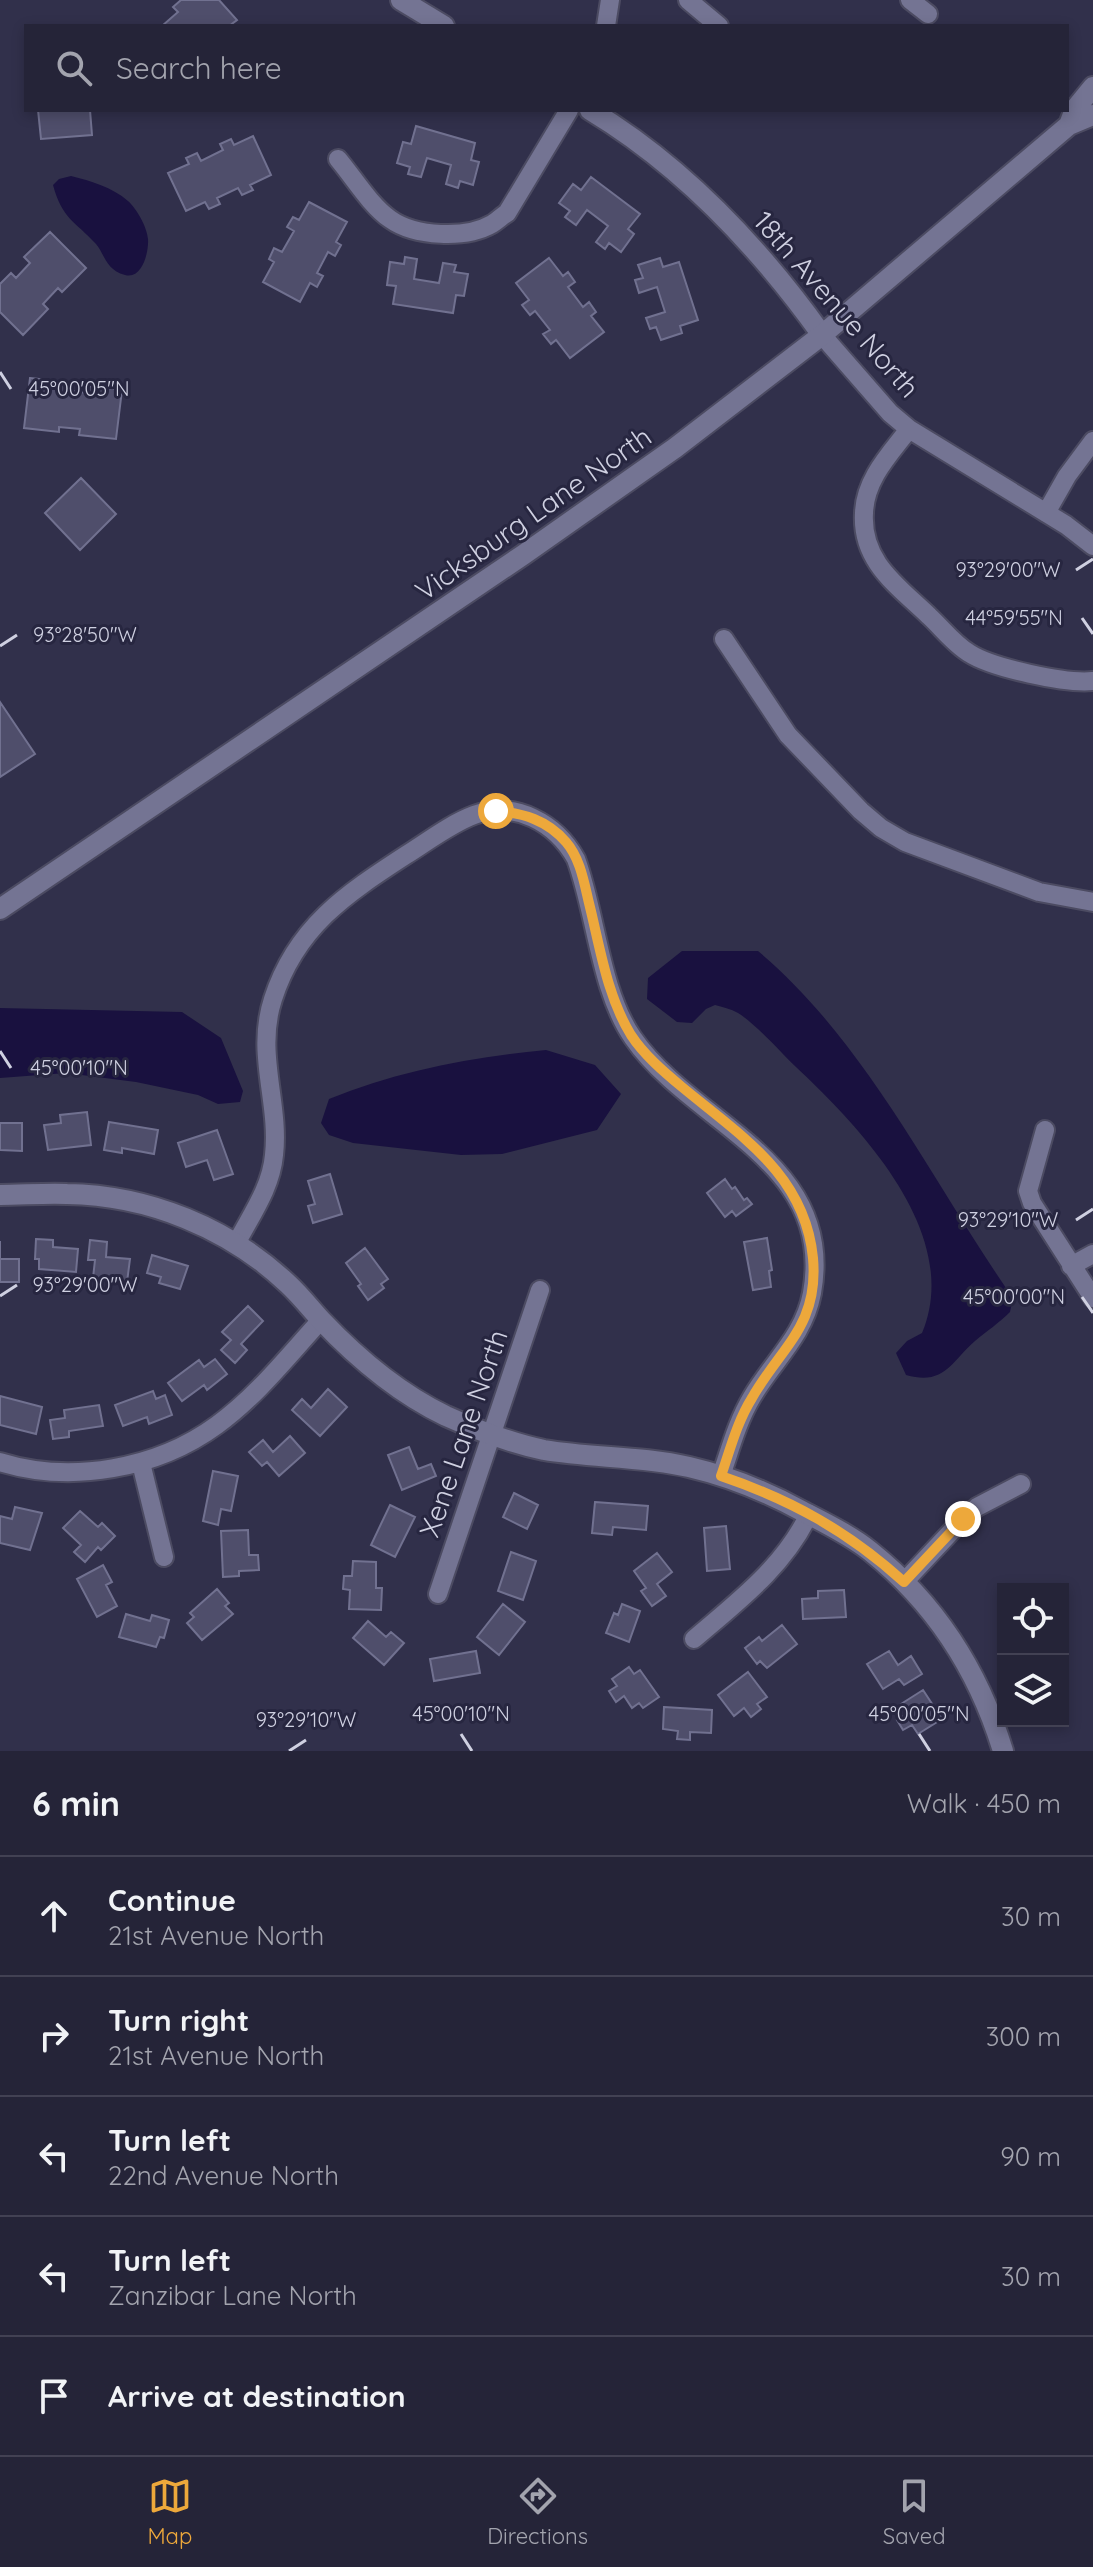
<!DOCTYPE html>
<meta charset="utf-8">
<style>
:root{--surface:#252438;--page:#2d2c40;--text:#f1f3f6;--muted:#a3a4ae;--line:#424153;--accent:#eda83b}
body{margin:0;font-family:Quicksand,sans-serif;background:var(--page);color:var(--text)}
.controls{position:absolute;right:24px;bottom:24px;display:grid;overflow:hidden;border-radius:0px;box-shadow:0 4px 12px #0003}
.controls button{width:72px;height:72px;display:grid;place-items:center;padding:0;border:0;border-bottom:2px solid var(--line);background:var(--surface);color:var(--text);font:40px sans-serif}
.stop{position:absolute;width:24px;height:24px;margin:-18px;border:6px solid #eda83b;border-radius:50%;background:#fff}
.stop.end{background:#eda83b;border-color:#fff;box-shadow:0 2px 8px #0008}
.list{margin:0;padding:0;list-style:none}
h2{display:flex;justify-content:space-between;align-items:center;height:104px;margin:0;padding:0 32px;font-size:34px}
h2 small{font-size:26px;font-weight:400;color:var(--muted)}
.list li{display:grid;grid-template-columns:52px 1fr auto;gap:24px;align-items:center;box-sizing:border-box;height:120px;padding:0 32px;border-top:2px solid var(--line)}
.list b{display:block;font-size:30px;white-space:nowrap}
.list p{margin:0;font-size:26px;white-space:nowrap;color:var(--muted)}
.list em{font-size:26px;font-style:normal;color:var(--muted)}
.icon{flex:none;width:44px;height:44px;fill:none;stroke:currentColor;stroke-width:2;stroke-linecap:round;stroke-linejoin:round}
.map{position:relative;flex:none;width:1093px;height:1751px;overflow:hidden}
.search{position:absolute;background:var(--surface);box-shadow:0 4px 12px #0003;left:24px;right:24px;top:24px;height:88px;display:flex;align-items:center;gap:20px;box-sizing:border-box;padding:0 28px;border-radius:0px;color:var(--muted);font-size:30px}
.sheet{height:704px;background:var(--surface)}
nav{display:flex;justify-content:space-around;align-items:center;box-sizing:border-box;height:112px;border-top:2px solid var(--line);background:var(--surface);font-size:22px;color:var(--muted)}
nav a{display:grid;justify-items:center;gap:4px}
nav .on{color:var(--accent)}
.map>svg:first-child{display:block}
.water{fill:#19113f}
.building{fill:#4f4e6b;stroke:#717190;stroke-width:2}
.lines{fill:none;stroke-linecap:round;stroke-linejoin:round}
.minor-casing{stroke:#4c4b62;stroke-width:22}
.tertiary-casing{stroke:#4c4b62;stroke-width:24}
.secondary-casing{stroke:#4c4b62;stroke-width:24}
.minor{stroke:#747493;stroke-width:18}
.tertiary{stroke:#747493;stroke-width:20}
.secondary{stroke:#747493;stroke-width:20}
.route{stroke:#eda83b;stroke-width:10}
.ticks{fill:none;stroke:#cfd0e1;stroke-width:3}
.labels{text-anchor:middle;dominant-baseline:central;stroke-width:6;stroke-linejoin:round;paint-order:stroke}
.street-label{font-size:28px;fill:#cfd0e1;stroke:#272640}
.ticks-label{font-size:20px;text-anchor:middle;fill:#cfd0e1;stroke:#272640;stroke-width:6;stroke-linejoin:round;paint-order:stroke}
</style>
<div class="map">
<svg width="1093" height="1751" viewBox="0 0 1093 1751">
<rect width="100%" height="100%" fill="#31304b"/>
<path class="water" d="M 71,176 C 91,181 112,187 128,201 C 137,209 147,227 148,239 C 149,252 142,280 125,275 C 106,270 105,255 96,244 C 75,221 62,219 53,185 L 59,179 Z
M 682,951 L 758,951 C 863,1039 929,1175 1006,1288 L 1012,1302 L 1010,1312 C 999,1323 987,1331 975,1341 C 951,1362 944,1386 906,1375 L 896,1353 L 907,1341 L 922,1333 C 963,1235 862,1129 796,1067 C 779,1051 757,1025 738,1013 C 731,1009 722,1007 715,1005 L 706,1009 L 692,1023 L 677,1022 L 647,999 L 648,978 Z
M 0,1008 L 182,1012 L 221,1038 L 243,1091 L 240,1102 L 218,1104 L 198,1095 L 136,1082 L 66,1073 L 0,1078 Z
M 546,1050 L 595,1065 L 621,1094 L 597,1130 L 502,1154 L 461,1155 L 353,1143 L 329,1135 L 321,1123 L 329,1099 C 397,1071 473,1057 546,1050 Z"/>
<path class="building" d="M 181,0 L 219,0 L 237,20 L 229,26 L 162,26 L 178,12 L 173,7 Z
M 38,110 L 90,110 L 92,135 L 41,139 Z
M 416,126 L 475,143 L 471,160 L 479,162 L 473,185 L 460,181 L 458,188 L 446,184 L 451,165 L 427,158 L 421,177 L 408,174 L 410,167 L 397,163 L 403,142 L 411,144 Z
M 253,136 L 271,175 L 250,185 L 253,190 L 242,195 L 238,188 L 217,198 L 220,204 L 209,209 L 205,202 L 186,211 L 168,173 L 189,164 L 186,158 L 197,153 L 201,161 L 223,150 L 220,144 L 231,139 L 234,145 Z
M 591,177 L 640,214 L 628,229 L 634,234 L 621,252 L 609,243 L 605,249 L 596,242 L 608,226 L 587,210 L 576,225 L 565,217 L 570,211 L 559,203 L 573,184 L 581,190 Z
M 309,202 L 347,222 L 336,242 L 341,245 L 335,256 L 328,252 L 317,273 L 323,276 L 317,287 L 310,283 L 300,302 L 263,282 L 274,262 L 269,259 L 274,248 L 282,252 L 294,231 L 287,227 L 293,217 L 299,220 Z
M 50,232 L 86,268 L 62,292 L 58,288 L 43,304 L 48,309 L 23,335 L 0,312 L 0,284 L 11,273 L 16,278 L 30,263 L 24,257 Z
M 405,257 L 417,259 L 414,279 L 439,283 L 443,263 L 456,265 L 454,272 L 468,274 L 464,296 L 456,295 L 453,313 L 393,304 L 396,286 L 387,285 L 390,262 L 404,264 Z
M 549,258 L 563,276 L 568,272 L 575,282 L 568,287 L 583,307 L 589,302 L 596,312 L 591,316 L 604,332 L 570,358 L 556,340 L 551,344 L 543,334 L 550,330 L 535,311 L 530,315 L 522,305 L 529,300 L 516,283 Z
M 660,258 L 663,267 L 679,262 L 698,320 L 680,326 L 682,333 L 661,340 L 656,327 L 650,329 L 646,318 L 665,312 L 657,287 L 639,293 L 635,280 L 643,278 L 638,265 Z
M 30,378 L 66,382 L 65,390 L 86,393 L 87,386 L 122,390 L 116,439 L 79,435 L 80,429 L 59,427 L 59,432 L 24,428 Z
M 81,478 L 116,514 L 80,550 L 45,513 Z
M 0,702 L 35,754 L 0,777 Z
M 87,1112 L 91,1145 L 48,1150 L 44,1125 L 61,1123 L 60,1115 Z
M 109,1122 L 158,1130 L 154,1154 L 122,1148 L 122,1153 L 104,1150 Z
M 0,1123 L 22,1123 L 22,1151 L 0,1150 Z
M 217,1130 L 233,1174 L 214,1180 L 207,1160 L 186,1167 L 178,1143 Z
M 330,1174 L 342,1214 L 313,1223 L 308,1206 L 315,1204 L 308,1181 Z
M 725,1179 L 732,1189 L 735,1187 L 744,1200 L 747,1198 L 752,1204 L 736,1216 L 732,1211 L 725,1217 L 707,1193 Z
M 767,1238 L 772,1270 L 769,1271 L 771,1287 L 753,1290 L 744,1242 Z
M 36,1239 L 53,1240 L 53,1247 L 78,1249 L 76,1272 L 39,1269 L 39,1259 L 35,1259 Z
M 90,1240 L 107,1242 L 106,1257 L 130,1259 L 127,1282 L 93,1278 L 95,1260 L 88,1260 Z
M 0,1241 L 0,1259 L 19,1259 L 19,1282 L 0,1282 Z
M 365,1248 L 388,1279 L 381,1284 L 384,1288 L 368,1300 L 358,1286 L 361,1284 L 346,1263 Z
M 152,1255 L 188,1266 L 180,1289 L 159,1283 L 161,1277 L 147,1273 Z
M 248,1306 L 263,1321 L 241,1344 L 247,1350 L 235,1363 L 221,1350 L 231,1340 L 222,1332 Z
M 215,1359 L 227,1374 L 207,1390 L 204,1385 L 182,1401 L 168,1383 L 199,1360 L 204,1367 Z
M 328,1389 L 347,1407 L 320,1436 L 292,1410 L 302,1399 L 311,1408 Z
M 153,1391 L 156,1399 L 165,1395 L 172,1415 L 149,1424 L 147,1417 L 123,1426 L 115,1405 Z
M 0,1396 L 42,1407 L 36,1434 L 0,1425 Z
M 99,1405 L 103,1426 L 69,1431 L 69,1437 L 53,1439 L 50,1420 L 65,1418 L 64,1410 Z
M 290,1436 L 305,1453 L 279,1476 L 267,1462 L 262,1466 L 249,1452 L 263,1440 L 273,1452 Z
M 409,1447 L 418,1469 L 431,1464 L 436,1476 L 402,1490 L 388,1455 Z
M 213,1471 L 238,1476 L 231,1511 L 221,1509 L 218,1525 L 203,1521 Z
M 514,1493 L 538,1505 L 527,1529 L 503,1517 Z
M 595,1502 L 648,1506 L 646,1530 L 613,1527 L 612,1535 L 592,1533 Z
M 390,1505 L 415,1517 L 395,1557 L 371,1545 Z
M 15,1507 L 42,1513 L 30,1550 L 0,1543 L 0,1516 L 12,1519 Z
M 80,1511 L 98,1527 L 102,1523 L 115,1536 L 101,1550 L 98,1547 L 85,1562 L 74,1552 L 81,1545 L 63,1528 Z
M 726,1526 L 730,1569 L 707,1571 L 704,1528 Z
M 248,1530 L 249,1555 L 258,1555 L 259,1570 L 239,1571 L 239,1576 L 223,1577 L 221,1531 Z
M 511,1552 L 536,1561 L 523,1600 L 498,1591 Z
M 657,1553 L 672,1572 L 657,1584 L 666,1596 L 652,1606 L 641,1591 L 646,1588 L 634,1571 Z
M 353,1561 L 376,1562 L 376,1588 L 382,1588 L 381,1610 L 349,1609 L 350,1590 L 343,1589 L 344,1576 L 352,1576 Z
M 103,1565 L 112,1582 L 106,1585 L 117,1606 L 97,1617 L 77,1579 Z
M 217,1589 L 229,1603 L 225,1606 L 233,1614 L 202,1640 L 187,1623 L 194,1617 L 190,1613 Z
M 844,1590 L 846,1617 L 803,1619 L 802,1599 L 818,1598 L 818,1591 Z
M 503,1604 L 525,1622 L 499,1655 L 477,1637 Z
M 622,1604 L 640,1611 L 629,1642 L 606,1633 L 614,1613 L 618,1615 Z
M 126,1614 L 150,1621 L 152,1615 L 169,1620 L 164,1638 L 160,1637 L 156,1647 L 119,1637 Z
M 368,1621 L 386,1637 L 391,1632 L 404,1643 L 384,1665 L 353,1638 Z
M 782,1625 L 797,1644 L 767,1668 L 760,1661 L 757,1664 L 745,1648 L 759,1637 L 762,1641 Z
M 476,1651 L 480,1673 L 434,1681 L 430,1659 Z
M 889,1651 L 898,1665 L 911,1656 L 922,1674 L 904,1685 L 899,1679 L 883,1689 L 867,1664 Z
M 629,1667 L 634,1674 L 640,1670 L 659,1697 L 643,1708 L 639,1703 L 632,1708 L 624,1696 L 616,1702 L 609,1691 L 617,1686 L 612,1679 Z
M 748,1672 L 767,1697 L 757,1704 L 761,1709 L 751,1717 L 744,1708 L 734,1716 L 718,1695 Z
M 923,1690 L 942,1719 L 918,1734 L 912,1725 L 903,1730 L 897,1720 L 907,1714 L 901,1704 Z
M 664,1707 L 712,1710 L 711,1733 L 690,1732 L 690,1740 L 677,1739 L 678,1731 L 663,1729 Z"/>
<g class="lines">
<g class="minor-casing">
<path id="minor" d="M 688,0 L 719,26
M 910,0 L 928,14
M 606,26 L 610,0
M 338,159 C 354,178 370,205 390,219 C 415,237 466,239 492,224 C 497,221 502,216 507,213 L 569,110
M 822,335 L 890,413 L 909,429 L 1066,525 L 1093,546
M 909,429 C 890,454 865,479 864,513 C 861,562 898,586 929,616 C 942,628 954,644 969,653 C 992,668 1066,684 1093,681
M 1046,513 L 1067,476 L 1093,441
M 724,639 L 788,735 L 861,811 L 881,828 L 905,842 L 1039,892 L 1093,902
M 1045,1130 L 1028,1191 L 1032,1203 L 1093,1298
M 236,1244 C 251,1215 271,1188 274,1155 C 280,1102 255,1054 273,999 C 296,927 346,894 406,855 C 427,842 450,824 474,815 C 515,800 556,823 576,859 C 596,913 600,991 633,1038 C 693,1125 836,1160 812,1293 C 804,1336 773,1361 752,1397 C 737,1422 730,1450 721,1476
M 1071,1266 L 1093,1254
M 0,1462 C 71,1484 157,1469 217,1425 C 257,1396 288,1356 321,1320
M 141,1463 L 164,1557
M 904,1582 L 963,1519 L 977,1507 L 1021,1484
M 438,1594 L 540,1290
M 694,1639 C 737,1602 784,1567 809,1514"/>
</g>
<g class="tertiary-casing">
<path id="tertiary" d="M 401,0 L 444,26
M 590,110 C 683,166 759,247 822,335
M 0,1195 C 22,1195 45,1193 67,1194 C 148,1195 229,1228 288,1284 C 300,1295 310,1308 321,1320 C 357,1358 398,1393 446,1416 C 477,1430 510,1443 544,1450 C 592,1458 641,1456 689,1467 C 728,1476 767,1492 802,1511 C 825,1523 850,1535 870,1551 C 935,1603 979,1672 1003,1751"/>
</g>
<g class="secondary-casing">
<path id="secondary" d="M 1069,125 L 1075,109 L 1093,87
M 0,909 L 523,555 L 675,448 L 822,335 L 1069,125 L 1093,115"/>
</g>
<use href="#minor" class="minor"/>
<use href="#tertiary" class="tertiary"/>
<use href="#secondary" class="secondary"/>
</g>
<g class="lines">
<path class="route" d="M 496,811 C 523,813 547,820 566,842 C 580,858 584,882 589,903 C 600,947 607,996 631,1035 C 644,1055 664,1072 682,1087 C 741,1136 805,1175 813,1258 C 819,1326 781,1347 752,1398 C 737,1422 730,1450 721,1476 C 792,1500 849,1532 904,1582 L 963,1519"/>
</g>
<path class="ticks" d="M 0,372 L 11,389M 1076,570 L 1093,559M 1082,618 L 1093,634M 0,646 L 17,635M 0,1051 L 11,1068M 1076,1220 L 1093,1209M 0,1296 L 17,1285M 1082,1297 L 1093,1313M 461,1734 L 472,1751M 919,1734 L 930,1751M 289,1751 L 306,1740"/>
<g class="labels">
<g class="street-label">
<text transform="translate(837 304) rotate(49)">18th Avenue North</text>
<text transform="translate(533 513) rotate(-35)">Vicksburg Lane North</text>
<text transform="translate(463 1433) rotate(-71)">Xene Lane North</text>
</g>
</g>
<g class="ticks-label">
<text x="79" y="396">45°00'05"N</text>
<text x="1008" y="577">93°29'00"W</text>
<text x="1014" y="625">44°59'55"N</text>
<text x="85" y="642">93°28'50"W</text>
<text x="79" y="1075">45°00'10"N</text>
<text x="1008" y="1227">93°29'10"W</text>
<text x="85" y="1292">93°29'00"W</text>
<text x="1014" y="1304">45°00'00"N</text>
<text x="461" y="1721">45°00'10"N</text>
<text x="919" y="1721">45°00'05"N</text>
<text x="306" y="1727">93°29'10"W</text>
</g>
</svg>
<div class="controls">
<button><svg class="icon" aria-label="locate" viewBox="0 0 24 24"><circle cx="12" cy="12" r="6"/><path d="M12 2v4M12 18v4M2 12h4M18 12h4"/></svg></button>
<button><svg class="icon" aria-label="layers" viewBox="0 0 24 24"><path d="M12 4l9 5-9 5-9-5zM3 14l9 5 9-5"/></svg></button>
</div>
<div class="stop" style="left:496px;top:811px"></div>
<div class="stop end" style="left:963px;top:1519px"></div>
<div class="search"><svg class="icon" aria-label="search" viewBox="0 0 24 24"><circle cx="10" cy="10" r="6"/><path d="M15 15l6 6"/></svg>Search here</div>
</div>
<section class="sheet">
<h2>6 min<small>Walk · 450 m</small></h2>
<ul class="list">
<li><svg class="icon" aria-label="ahead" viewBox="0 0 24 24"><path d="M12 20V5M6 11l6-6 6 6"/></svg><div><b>Continue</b><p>21st Avenue North</p></div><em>30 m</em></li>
<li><svg class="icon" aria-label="right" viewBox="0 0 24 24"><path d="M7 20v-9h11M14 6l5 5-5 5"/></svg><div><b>Turn right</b><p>21st Avenue North</p></div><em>300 m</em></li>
<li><svg class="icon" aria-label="left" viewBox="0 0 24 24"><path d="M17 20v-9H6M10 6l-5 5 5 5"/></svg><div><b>Turn left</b><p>22nd Avenue North</p></div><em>90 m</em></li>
<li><svg class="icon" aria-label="left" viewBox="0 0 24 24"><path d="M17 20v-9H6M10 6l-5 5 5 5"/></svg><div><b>Turn left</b><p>Zanzibar Lane North</p></div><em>30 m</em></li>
<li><svg class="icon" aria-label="arrive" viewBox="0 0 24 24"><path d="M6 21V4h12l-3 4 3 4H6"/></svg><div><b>Arrive at destination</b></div></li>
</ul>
</section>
<nav>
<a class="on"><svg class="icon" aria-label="map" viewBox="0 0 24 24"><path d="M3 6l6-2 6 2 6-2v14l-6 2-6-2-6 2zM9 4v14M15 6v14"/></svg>Map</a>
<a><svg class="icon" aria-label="directions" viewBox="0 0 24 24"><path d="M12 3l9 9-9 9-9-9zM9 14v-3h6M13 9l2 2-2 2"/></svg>Directions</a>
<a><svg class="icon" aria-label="saved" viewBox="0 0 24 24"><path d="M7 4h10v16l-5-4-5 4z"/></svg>Saved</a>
</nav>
